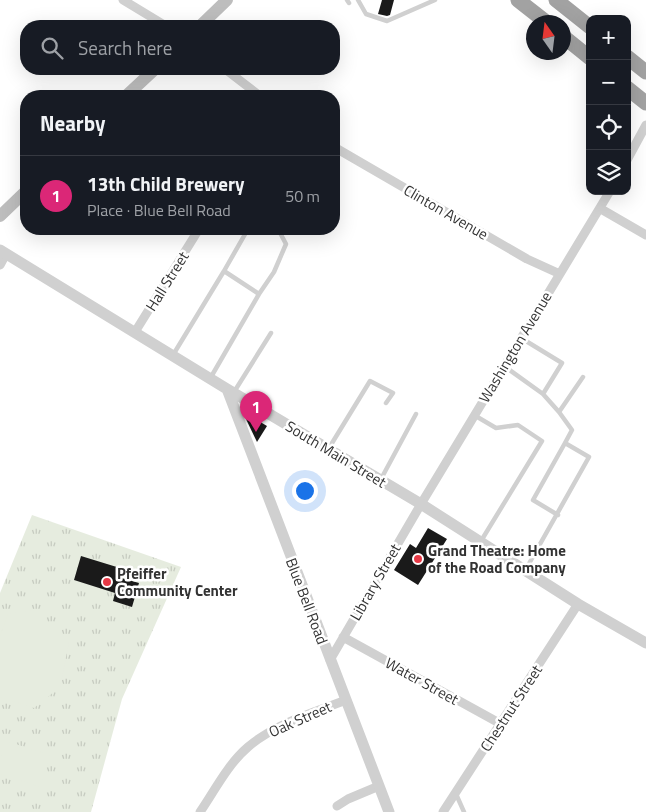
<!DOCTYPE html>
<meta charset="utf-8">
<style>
:root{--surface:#171b24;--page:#242831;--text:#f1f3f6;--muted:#9ea1a6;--line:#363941;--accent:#db2777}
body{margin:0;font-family:"Titillium Web",sans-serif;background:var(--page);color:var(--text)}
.controls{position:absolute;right:15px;top:15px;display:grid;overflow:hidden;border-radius:10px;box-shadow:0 5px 20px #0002}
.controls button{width:45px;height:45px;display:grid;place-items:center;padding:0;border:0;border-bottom:1px solid var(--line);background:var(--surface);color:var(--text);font:25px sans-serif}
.compass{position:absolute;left:526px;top:15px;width:45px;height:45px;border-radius:50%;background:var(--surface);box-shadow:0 5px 20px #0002;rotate:346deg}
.you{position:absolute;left:304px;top:490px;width:18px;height:18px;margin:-12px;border:4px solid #fff;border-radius:50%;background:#1a73e8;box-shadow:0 0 0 8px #1a73e833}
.badge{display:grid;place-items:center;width:32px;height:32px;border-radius:50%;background:var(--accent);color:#fff;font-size:16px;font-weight:700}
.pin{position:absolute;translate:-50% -41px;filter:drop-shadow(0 1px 2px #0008)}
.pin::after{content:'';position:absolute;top:26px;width:18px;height:15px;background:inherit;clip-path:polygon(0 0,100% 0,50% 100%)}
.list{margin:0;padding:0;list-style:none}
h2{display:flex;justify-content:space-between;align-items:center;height:65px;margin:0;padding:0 20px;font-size:21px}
h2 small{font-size:16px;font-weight:400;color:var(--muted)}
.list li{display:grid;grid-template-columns:32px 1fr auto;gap:15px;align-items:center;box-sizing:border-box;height:80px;padding:0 20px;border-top:1px solid var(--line)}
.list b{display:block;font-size:19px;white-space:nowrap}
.list p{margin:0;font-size:16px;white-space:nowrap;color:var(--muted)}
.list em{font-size:16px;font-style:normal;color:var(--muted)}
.icon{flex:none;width:28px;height:28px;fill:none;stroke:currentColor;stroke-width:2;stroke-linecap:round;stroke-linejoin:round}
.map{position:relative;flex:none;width:646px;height:812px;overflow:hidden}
.search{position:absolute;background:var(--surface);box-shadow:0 5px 20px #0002;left:20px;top:20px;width:320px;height:55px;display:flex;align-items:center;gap:12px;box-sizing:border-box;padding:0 18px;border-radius:20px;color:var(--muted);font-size:19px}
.panel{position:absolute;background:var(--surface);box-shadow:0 5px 20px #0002;left:20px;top:90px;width:320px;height:145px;border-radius:20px}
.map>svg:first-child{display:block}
.grass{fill:url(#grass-tufts)}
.garden{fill:#e6ecdf}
.building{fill:#1a1a1a}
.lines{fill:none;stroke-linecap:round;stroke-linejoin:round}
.service{stroke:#d0d0d0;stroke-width:4.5}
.minor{stroke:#d0d0d0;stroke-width:9}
.tertiary{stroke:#d0d0d0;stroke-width:11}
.secondary{stroke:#bdbdbd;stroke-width:12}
.trunk{stroke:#a2a2a2;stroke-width:15}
.poi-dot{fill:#e63946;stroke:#fff;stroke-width:2}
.labels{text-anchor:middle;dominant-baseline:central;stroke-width:5;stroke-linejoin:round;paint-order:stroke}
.street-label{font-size:15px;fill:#333;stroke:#fff}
.poi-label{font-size:15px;font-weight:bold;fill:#333;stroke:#fff;text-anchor:start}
</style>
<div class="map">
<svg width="646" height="812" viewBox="0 0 646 812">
<defs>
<pattern id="grass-tufts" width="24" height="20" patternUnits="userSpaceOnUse" patternTransform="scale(1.25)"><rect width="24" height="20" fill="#e6ecdf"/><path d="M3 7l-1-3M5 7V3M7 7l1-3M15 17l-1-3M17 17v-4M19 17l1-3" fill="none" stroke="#c6cbc0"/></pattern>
</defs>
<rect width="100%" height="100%" fill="#fff"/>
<path class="grass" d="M 32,515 L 181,567 L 122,699 L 91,812 L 0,812 L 0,593 Z"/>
<path class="garden" d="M 33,610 L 69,642 L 60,687 L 34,708 L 0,697 L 0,636 L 8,614 Z
M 6,741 L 50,755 L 40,787 L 0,774 L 0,760 Z"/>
<path class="building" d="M 382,0 L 394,0 L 390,15 L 387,16 L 378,14 Z
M 250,416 L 267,426 L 257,442 L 246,419 Z
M 428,528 L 447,539 L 418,585 L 394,570 L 410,544 L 416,548 Z
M 81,556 L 120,568 L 118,577 L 139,583 L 132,607 L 113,601 L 115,593 L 74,580 Z"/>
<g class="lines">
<path class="service" d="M 347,0 L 349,3
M 358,0 L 366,14 L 387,21 L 435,0
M 224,271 L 248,229
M 259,294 L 274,272 L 286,244 L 278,229
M 521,338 L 562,363 L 543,394 L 559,412
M 173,355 L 224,271 L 259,294 L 211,377
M 504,366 L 543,394
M 234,392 L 271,333
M 474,415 L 496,428 L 518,425 L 542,441 L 481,541
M 565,443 L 572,430 L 559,412 L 583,377
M 329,448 L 370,381 L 393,393 L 386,403
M 381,479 L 416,414
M 526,569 L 589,457 L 565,443 L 533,500 L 558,515
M 456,794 L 464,812"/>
<path class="minor" d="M 123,0 L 166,26
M 225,69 L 260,96
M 334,147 L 527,259 L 560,274
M 627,160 L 646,125
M 601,209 L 646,235
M 0,265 L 6,254
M 135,332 L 199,229
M 343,637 L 501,724
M 330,660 L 421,504 L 610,191
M 337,806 L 348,799 L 379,786
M 200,812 C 215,790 228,764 248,747 C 276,723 313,713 346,700
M 443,812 L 578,604"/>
<path class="tertiary" d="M 0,250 L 227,389 L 421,504 L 578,604 L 646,643
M 227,389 L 389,812"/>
<path class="secondary" d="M 200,26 L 227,0
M 126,96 L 155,69
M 0,216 L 26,191"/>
<path class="trunk" d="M 518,0 L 546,22
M 556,0 L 590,27
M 564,37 L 590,58
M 627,57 L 646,72
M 627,88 L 646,103"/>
</g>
<g class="poi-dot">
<circle cx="418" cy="559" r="5"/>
<circle cx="107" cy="582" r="5"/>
</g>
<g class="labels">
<g class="street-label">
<text transform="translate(446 212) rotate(30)">Clinton Avenue</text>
<text transform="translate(167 281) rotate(-58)">Hall Street</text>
<text transform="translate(515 347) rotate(-59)">Washington Avenue</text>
<text transform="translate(336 454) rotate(31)">South Main Street</text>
<text transform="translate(375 582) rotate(-60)">Library Street</text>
<text transform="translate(307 601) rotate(69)">Blue Bell Road</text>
<text transform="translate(422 681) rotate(29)">Water Street</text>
<text transform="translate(511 708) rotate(-57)">Chestnut Street</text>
<text transform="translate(300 719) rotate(-24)">Oak Street</text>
</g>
<g class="poi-label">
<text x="428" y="550">Grand Theatre: Home<tspan x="428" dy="17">of the Road Company</tspan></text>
<text x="117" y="573">Pfeiffer<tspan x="117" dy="17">Community Center</tspan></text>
</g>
</g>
</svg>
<div class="controls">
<button>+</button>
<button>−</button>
<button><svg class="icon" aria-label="locate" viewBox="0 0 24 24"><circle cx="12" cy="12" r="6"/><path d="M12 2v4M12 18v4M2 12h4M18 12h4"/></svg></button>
<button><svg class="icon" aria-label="layers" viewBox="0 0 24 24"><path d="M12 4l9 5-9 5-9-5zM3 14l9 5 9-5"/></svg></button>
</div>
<svg class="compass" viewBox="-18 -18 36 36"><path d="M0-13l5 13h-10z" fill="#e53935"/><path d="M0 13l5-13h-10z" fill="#9ea1a6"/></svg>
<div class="you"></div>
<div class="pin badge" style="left:256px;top:432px">1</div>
<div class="search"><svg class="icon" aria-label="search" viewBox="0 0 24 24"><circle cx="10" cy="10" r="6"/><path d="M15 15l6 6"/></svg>Search here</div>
<section class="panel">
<h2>Nearby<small></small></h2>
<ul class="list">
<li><span class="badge">1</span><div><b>13th Child Brewery</b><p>Place · Blue Bell Road</p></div><em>50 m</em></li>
</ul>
</section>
</div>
